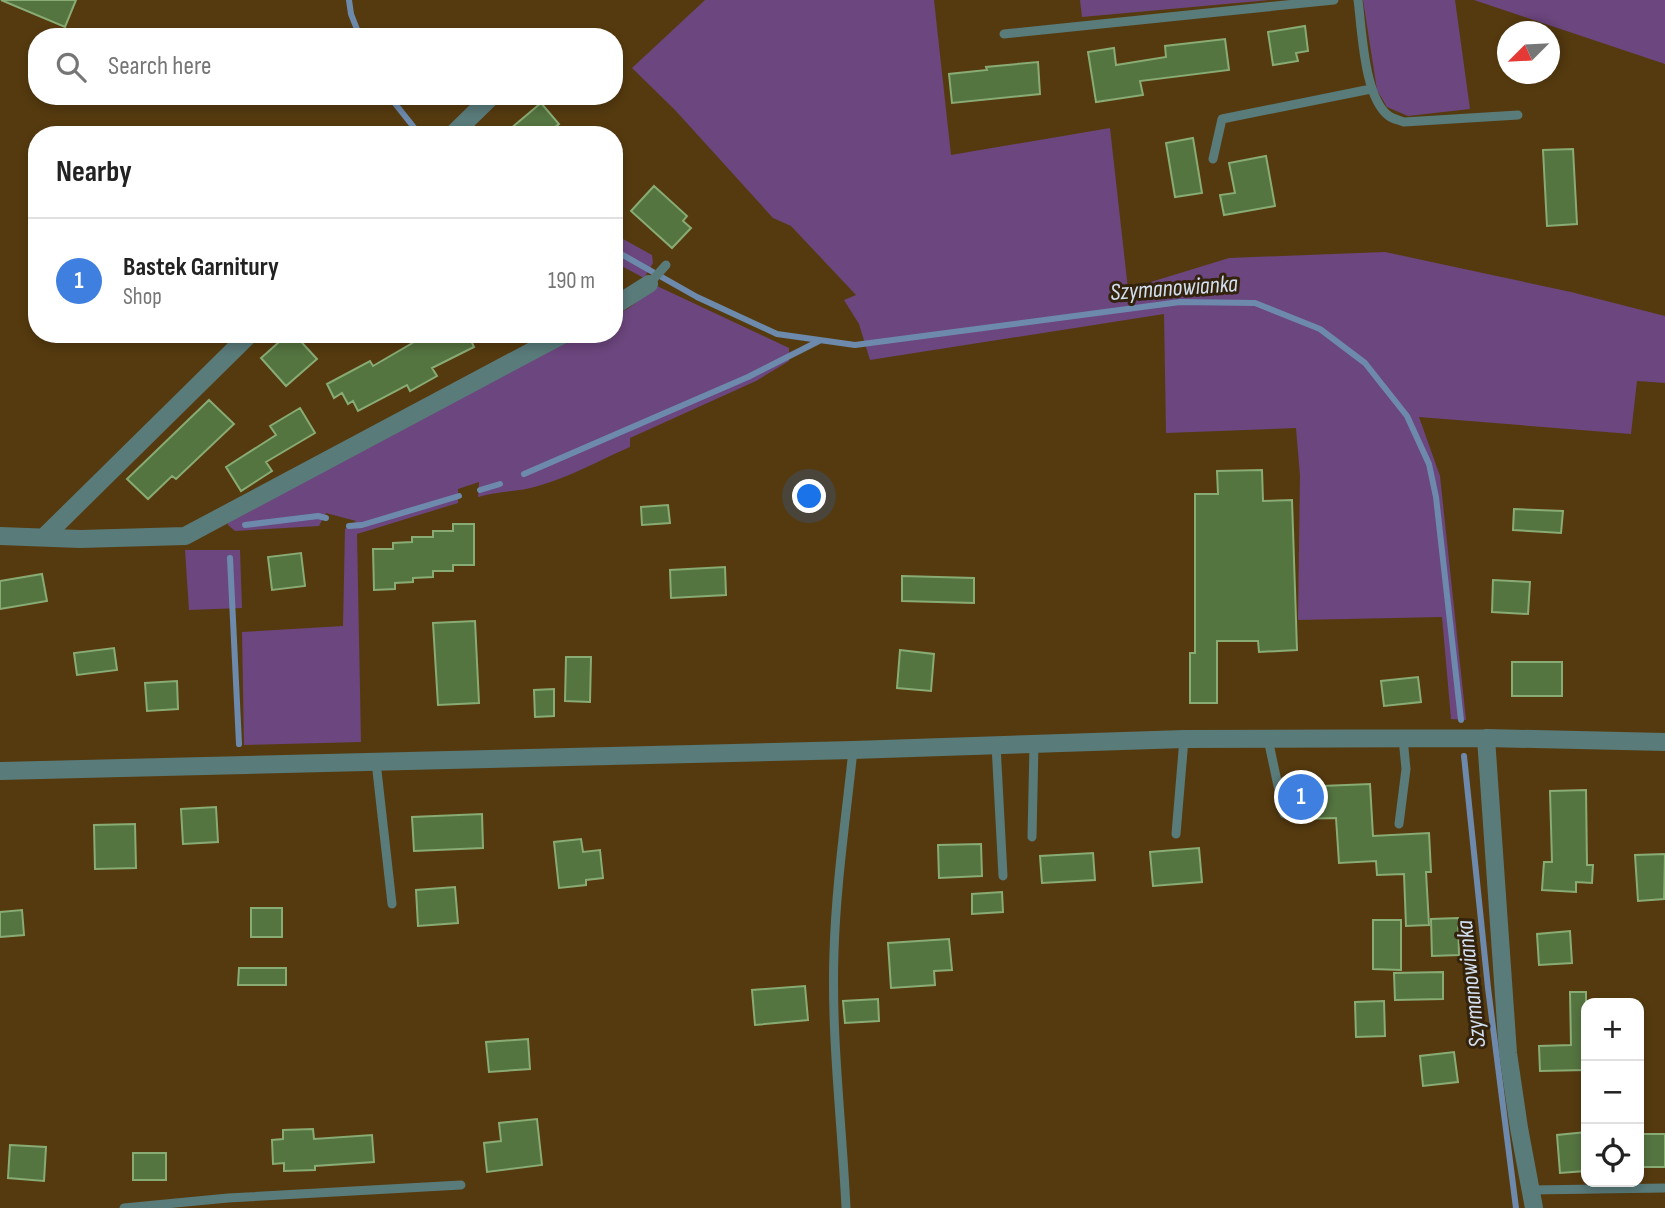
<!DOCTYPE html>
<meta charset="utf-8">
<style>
:root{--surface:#fff;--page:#f6f6f6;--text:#222;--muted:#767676;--line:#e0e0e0;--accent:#ea580c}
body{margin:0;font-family:"Sofia Sans Condensed",sans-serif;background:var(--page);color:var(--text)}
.controls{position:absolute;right:21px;bottom:21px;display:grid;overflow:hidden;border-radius:14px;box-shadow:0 4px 10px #0003}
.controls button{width:63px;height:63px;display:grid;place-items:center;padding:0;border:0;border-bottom:2px solid var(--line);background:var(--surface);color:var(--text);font:35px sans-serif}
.compass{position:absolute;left:1497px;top:21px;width:63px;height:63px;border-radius:50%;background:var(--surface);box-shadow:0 4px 10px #0003;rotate:246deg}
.you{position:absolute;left:810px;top:497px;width:24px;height:24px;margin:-18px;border:5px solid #fff;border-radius:50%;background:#1a73e8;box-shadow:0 0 0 10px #1a73e833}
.badge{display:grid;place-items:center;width:46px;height:46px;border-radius:50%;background:var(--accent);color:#fff;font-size:23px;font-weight:700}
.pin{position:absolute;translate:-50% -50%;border:4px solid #fff;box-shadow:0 2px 7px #0006}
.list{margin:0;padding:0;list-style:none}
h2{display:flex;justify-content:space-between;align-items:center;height:91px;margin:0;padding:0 28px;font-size:30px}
h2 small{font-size:23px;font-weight:400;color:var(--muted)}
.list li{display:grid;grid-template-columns:46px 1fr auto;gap:21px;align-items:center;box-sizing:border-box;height:126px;padding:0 28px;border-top:2px solid var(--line)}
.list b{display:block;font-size:26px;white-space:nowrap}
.list p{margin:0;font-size:23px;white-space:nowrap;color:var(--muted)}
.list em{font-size:23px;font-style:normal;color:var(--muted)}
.icon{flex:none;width:38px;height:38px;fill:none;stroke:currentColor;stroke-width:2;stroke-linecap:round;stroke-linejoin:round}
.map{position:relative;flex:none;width:1665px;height:1208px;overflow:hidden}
.search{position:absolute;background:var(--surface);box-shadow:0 4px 10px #0003;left:28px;top:28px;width:595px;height:77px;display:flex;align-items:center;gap:18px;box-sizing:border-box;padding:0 24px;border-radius:28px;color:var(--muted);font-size:26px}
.panel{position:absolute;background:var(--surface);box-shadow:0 4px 10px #0003;left:28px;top:126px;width:595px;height:217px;border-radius:28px}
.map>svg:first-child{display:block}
.green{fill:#6c467e}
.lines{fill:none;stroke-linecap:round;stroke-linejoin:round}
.stream{stroke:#6d8aac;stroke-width:6}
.building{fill:#547440;stroke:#89ab74;stroke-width:2}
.service{stroke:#597b7a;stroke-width:9}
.minor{stroke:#597b7a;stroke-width:18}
.labels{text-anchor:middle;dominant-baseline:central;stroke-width:6;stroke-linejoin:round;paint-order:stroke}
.water-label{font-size:24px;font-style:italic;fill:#d3e0f1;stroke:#33230c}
</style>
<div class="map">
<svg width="1665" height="1208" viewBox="0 0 1665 1208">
<rect width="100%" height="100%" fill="#553a0f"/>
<path class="green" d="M 705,0 L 934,0 L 951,155 L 1110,128 L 1128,289 L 1229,258 L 1385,252 L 1571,292 L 1665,316 L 1665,383 L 1637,381 L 1631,434 L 1419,417 L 1440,476 L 1466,720 L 1451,719 L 1442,617 L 1298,620 L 1300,476 L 1296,428 L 1166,433 L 1164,314 L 870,360 L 859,324 L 844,300 L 856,295 L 791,226 L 773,218 L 675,110 L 632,68 Z
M 1080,0 L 1270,0 L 1082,17 Z
M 1363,0 L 1455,0 L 1470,109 L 1408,116 L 1387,107 L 1377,90 Z
M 1474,0 L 1665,0 L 1665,64 Z
M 614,234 L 652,255 L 653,263 L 644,278 L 614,262 Z
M 657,286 L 789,348 L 789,361 L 756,381 L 630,438 L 630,447 C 600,460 570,477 538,486 C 519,492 498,491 478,497 L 479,482 L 458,489 L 458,503 L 357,534 L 361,742 L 244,745 L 242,632 L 343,626 L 345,529 L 356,521 L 326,513 L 319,526 L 235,531 L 228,525 L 228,519 L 580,334 L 614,334 L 614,316 L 629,308 Z
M 185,550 L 240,550 L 242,608 L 189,610 Z"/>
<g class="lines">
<path class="stream" d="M 349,0 L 351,14 L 360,37
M 389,96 L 420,135
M 614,250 L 697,297 L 777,334 L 855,345 L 1180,302 L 1255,303 L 1320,329 L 1365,363 L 1407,416 L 1429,464 L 1436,497 L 1461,720
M 524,474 L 748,377 L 819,341
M 480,490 L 500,484
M 245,525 L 318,516 L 326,518
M 349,526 L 362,525 L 459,496
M 230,558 L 239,744
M 1464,756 L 1488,988 L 1516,1208"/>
</g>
<path class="building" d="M 1,0 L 76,0 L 65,27 Z
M 1305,26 L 1308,51 L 1296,53 L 1298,61 L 1273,65 L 1268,32 Z
M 1225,39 L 1229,70 L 1140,81 L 1143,95 L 1096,102 L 1088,52 L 1114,48 L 1116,65 L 1166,57 L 1165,46 Z
M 1038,62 L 1040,94 L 952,103 L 949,74 L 987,70 L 986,67 Z
M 541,103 L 559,124 L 545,135 L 503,135 Z
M 1193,138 L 1202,193 L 1175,197 L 1166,143 Z
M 1573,149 L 1577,224 L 1547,226 L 1543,150 Z
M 1266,156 L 1275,206 L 1224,215 L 1220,195 L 1235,193 L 1229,163 Z
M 654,186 L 687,216 L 683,221 L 691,228 L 672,248 L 631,211 Z
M 288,334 L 294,334 L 317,359 L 286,386 L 261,358 Z
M 428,334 L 468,334 L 474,347 L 432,368 L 437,376 L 410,391 L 407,385 L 358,411 L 353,401 L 348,404 L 342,393 L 334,398 L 327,384 L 370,361 L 373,366 Z
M 209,400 L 234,424 L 176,479 L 172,476 L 148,499 L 127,479 Z
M 300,408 L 315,433 L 266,462 L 272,471 L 241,491 L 226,467 L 276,435 L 270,426 Z
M 1262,470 L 1263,501 L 1292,500 L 1297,650 L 1259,652 L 1258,641 L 1217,641 L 1217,703 L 1190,703 L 1190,653 L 1195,653 L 1195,494 L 1218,494 L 1217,471 Z
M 668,505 L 670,523 L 642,525 L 641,507 Z
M 1514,509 L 1563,511 L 1561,533 L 1513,530 Z
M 453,524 L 474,524 L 474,565 L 453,565 L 453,571 L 433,571 L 433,577 L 413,578 L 413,582 L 395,583 L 395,589 L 374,590 L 373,549 L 393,549 L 393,543 L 412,542 L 412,537 L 433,537 L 433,531 L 453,531 Z
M 301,553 L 305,586 L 272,590 L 268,557 Z
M 725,567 L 726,595 L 671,598 L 670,570 Z
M 42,574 L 47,601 L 0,609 L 0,581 Z
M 902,576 L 974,578 L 974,603 L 902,601 Z
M 1493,580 L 1530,582 L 1528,614 L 1492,612 Z
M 475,621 L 479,703 L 438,705 L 433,623 Z
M 114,648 L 117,670 L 77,675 L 74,653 Z
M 900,650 L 934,654 L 931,691 L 897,688 Z
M 566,657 L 591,657 L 590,702 L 565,701 Z
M 1512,662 L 1562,662 L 1562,696 L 1512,696 Z
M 1418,677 L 1421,702 L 1384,706 L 1381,681 Z
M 177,681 L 178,709 L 147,711 L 145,683 Z
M 554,689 L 554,716 L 535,717 L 534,690 Z
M 1370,784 L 1373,836 L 1429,833 L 1431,872 L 1426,872 L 1429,925 L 1406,926 L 1404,874 L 1377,875 L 1376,861 L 1339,863 L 1336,818 L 1298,819 L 1297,787 Z
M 1586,790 L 1587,865 L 1593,865 L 1592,883 L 1576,882 L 1576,892 L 1542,890 L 1544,862 L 1552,862 L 1550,791 Z
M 216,807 L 218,842 L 183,844 L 181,809 Z
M 482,814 L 483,848 L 414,851 L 412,817 Z
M 135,824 L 136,868 L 95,869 L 94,825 Z
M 581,839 L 583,852 L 600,850 L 603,878 L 586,880 L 586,885 L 559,888 L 554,842 Z
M 981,844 L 982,876 L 939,878 L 938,845 Z
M 1199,848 L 1202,882 L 1153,886 L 1150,852 Z
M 1093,853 L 1095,880 L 1042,883 L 1040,856 Z
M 1665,854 L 1664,899 L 1638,901 L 1635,855 Z
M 455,887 L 458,923 L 418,926 L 416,890 Z
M 1002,892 L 1003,912 L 972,914 L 972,894 Z
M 251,908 L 282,908 L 282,937 L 251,937 Z
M 22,910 L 24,935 L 0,937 L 0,912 Z
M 1458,918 L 1459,955 L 1432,956 L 1431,919 Z
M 1373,920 L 1401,920 L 1401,970 L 1373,969 Z
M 1570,931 L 1572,963 L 1539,965 L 1537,934 Z
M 949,939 L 952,970 L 934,971 L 935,985 L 891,988 L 888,943 Z
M 239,968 L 286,968 L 286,985 L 238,985 Z
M 1443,972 L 1443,999 L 1395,1000 L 1394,973 Z
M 805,986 L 808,1020 L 755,1025 L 752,990 Z
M 1570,992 L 1586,992 L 1586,1070 L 1540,1071 L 1539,1046 L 1571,1045 Z
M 878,999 L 879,1021 L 845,1023 L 843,1001 Z
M 1384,1001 L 1385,1036 L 1356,1037 L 1355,1002 Z
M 528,1039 L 530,1069 L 489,1072 L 486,1042 Z
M 1454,1052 L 1458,1082 L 1423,1086 L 1420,1056 Z
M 537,1119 L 542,1165 L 487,1172 L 484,1143 L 501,1141 L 499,1123 Z
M 313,1129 L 314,1139 L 372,1135 L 374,1162 L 315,1166 L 315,1170 L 284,1171 L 284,1163 L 273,1164 L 272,1140 L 283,1139 L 283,1130 Z
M 1586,1132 L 1586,1171 L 1560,1173 L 1557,1135 Z
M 1639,1134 L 1665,1134 L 1665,1167 L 1639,1167 Z
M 10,1145 L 46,1147 L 44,1181 L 8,1178 Z
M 133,1153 L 166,1153 L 166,1180 L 133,1180 Z"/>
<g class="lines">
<path class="service" d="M 1358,0 C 1362,30 1364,98 1389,116 C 1393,119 1399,120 1404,122 L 1518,115
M 1004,34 L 1334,0
M 1213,159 L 1222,119 L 1371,89
M 649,284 L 666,265
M 1268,739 L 1284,814
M 996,745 L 1003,876
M 376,762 L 392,904
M 1399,824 L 1406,769 L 1403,738
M 1176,834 L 1184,739
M 1032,837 L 1034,744
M 1531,1190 L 1665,1188
M 124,1208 L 228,1198 L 461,1185
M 846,1208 C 842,1123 831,1037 834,952 C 836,885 846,817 853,750"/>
<path class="minor" d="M 452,135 L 492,96
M 614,306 L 649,284
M 0,536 L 80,539 L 185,536 L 564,334
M 44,537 L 250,334
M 1486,738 L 1508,1053 L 1519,1128 L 1534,1208
M 0,771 L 853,750 L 1184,739 L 1486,738 L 1665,742"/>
</g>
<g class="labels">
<g class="water-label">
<text transform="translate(1174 288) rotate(-4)">Szymanowianka</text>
<text transform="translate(1471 984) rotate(-96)">Szymanowianka</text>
</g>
</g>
</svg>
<div class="controls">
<button>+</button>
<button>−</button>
<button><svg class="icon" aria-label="locate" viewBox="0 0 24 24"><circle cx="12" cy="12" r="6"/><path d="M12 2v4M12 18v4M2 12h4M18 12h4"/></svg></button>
</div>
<svg class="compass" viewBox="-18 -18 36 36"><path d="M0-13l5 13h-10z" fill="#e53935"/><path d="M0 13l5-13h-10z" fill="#767676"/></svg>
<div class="you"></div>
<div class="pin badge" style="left:1301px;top:797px;background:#3f7fe0">1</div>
<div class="search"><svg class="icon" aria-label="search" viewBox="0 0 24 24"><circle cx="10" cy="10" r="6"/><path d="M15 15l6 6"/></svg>Search here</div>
<section class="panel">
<h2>Nearby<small></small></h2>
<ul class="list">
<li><span class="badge" style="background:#3f7fe0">1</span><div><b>Bastek Garnitury</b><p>Shop</p></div><em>190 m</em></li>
</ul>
</section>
</div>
